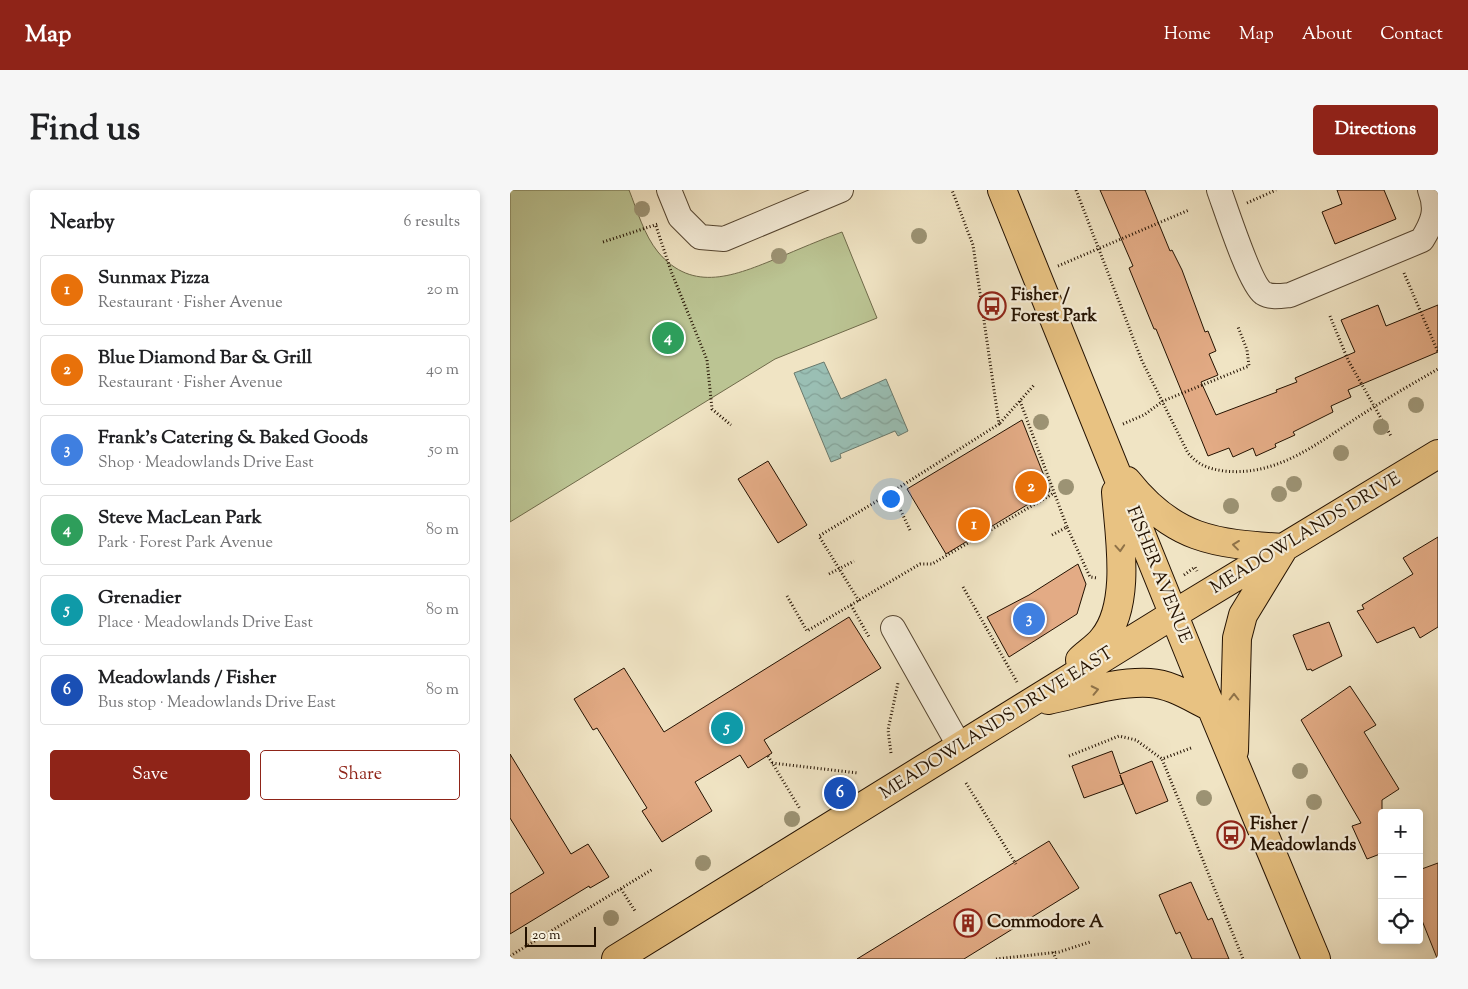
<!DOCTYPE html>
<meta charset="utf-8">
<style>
:root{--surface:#fff;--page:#f6f6f6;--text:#202124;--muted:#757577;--line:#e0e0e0;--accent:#8f2418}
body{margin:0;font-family:"Sorts Mill Goudy",serif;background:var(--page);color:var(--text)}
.controls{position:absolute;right:15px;bottom:15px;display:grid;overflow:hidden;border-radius:5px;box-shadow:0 2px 8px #0003}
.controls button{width:45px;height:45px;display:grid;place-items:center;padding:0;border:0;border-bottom:1px solid var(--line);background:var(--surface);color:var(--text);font:25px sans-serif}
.scale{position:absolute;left:15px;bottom:12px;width:71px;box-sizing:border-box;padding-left:5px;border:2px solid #231100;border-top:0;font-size:14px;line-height:18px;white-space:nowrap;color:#231100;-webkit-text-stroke:4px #f5edd9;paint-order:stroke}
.you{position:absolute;left:380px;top:308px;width:18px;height:18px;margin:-12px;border:4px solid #fff;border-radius:50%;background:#1a73e8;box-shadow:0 0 0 8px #1a73e833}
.badge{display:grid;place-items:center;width:32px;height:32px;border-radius:50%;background:var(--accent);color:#fff;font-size:16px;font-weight:700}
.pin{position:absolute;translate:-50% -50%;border:2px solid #fff;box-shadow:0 1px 5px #0006}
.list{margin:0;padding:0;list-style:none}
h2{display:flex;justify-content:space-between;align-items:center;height:65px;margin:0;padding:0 20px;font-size:21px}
h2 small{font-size:16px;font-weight:400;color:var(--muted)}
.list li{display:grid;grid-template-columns:32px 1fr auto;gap:15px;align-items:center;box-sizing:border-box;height:70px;margin:0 10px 10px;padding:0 10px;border:1px solid var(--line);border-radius:5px}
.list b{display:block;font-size:19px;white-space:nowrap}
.list p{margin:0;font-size:16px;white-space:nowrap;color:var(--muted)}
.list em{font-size:16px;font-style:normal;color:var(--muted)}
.actions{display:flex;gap:10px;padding:15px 20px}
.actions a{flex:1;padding:11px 0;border:1px solid var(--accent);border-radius:5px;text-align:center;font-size:18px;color:var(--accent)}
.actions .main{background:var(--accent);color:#fff}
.icon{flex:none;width:28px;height:28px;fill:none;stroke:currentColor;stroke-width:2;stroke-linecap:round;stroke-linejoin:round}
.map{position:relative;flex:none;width:928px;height:769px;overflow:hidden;border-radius:5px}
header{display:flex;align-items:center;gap:30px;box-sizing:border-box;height:70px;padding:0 25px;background:var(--accent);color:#fff}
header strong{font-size:24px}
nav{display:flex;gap:28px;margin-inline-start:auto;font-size:18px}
.intro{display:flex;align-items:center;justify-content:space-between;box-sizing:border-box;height:120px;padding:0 30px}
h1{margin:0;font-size:35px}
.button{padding:12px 22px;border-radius:5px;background:var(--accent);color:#fff;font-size:18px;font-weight:700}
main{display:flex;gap:30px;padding:0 30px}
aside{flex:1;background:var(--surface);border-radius:5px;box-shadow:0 2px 8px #0003}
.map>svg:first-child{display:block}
.park{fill:#bbc493;stroke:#6f6a4a}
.water{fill:url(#water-waves);stroke:#6a796c}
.building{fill:#e3ab85;stroke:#231100}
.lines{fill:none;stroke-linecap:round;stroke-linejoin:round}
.minor-casing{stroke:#564631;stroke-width:26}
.major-casing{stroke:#231100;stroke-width:30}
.path{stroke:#231100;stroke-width:3;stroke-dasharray:1 2.5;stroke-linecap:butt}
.minor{stroke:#f5edd9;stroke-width:24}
.major{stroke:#e8c282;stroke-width:28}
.tree{fill:#9c9374}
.oneway{stroke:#8f7248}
.labels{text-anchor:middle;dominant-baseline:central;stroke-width:4.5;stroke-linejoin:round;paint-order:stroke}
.poi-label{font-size:18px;font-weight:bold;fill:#231100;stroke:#f5edd9;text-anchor:start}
.street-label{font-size:18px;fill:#231100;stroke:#f5edd9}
</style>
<header>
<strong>Map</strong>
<nav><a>Home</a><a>Map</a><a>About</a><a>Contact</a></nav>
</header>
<div class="intro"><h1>Find us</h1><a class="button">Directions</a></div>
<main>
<aside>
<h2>Nearby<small>6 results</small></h2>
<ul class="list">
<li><span class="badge" style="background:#e8710a">1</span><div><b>Sunmax Pizza</b><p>Restaurant · Fisher Avenue</p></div><em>20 m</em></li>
<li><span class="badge" style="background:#e8710a">2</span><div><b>Blue Diamond Bar &amp; Grill</b><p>Restaurant · Fisher Avenue</p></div><em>40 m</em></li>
<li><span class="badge" style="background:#3f7fe0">3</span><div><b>Frank's Catering &amp; Baked Goods</b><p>Shop · Meadowlands Drive East</p></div><em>50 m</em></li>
<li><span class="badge" style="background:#2e9e5b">4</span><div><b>Steve MacLean Park</b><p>Park · Forest Park Avenue</p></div><em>80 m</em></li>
<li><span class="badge" style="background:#0f9aa8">5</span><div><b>Grenadier</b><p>Place · Meadowlands Drive East</p></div><em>80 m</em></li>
<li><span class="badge" style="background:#1a4fb4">6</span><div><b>Meadowlands / Fisher</b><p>Bus stop · Meadowlands Drive East</p></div><em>80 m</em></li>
</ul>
<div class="actions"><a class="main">Save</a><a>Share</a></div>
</aside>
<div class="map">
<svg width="928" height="769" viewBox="0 0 928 769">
<defs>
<pattern id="water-waves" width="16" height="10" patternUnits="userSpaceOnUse" patternTransform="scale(1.25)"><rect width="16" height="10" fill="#9abfb4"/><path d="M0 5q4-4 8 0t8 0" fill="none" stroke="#84a399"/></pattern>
</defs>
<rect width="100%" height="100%" fill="#f0e4c4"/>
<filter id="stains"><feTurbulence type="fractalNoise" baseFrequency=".004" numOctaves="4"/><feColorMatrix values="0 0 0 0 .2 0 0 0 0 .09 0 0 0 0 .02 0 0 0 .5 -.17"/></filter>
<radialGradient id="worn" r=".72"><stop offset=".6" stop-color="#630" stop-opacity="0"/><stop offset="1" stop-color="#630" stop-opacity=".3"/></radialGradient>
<path class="park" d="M 0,0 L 119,0 C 127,20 134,45 148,62 C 183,104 226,85 268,68 C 289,59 310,50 332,42 L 367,128 L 265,169 L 0,332 Z"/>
<path class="water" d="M 314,172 L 331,209 L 376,189 L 398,241 L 388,246 L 385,241 L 330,264 L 331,268 L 321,272 L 284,183 Z"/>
<path class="building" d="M 590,0 L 635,0 L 660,61 L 662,60 L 672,80 L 695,142 L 698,141 L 706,161 L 699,164 L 708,185 L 691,192 L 706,225 L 767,202 L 766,200 L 787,192 L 785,188 L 845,162 L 831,130 L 868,115 L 876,136 L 928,115 L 928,162 L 838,200 L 841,207 L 821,216 L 823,222 L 783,242 L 785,245 L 765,254 L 766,257 L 746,266 L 743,258 L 723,267 L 719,258 L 698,266 L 646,139 L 644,139 L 619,78 L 623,76 Z
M 827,0 L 874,0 L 886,29 L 825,54 L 812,22 L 832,14 Z
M 512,230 L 540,301 L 436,364 L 397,299 Z
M 258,271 L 297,335 L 268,353 L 228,289 Z
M 928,347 L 928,437 L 910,448 L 904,437 L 867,453 L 847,421 L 854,419 L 852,415 L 903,384 L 893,368 Z
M 568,374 L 576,394 L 567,424 L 499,467 L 477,427 L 519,405 Z
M 339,427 L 371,478 L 254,550 L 262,563 L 238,578 L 230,565 L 185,592 L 202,621 L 152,652 L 132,621 L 137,618 L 87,538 L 83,540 L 64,509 L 114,478 L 154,542 Z
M 819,432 L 832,466 L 802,481 L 801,479 L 797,480 L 783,445 Z
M 840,496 L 866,535 L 854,542 L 889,599 L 872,610 L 872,666 L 870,664 L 857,669 L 842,636 L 851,633 L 791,530 Z
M 602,561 L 610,584 L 642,571 L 658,611 L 626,624 L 610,585 L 613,594 L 574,608 L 562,576 Z
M 0,564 L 61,664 L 78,654 L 99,687 L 80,698 L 79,696 L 0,744 L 0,704 L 34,683 L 0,628 Z
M 539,651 L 569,698 L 454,769 L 347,769 Z
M 928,673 L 928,767 L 927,768 L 909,723 L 909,680 Z
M 681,692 L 698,730 L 702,728 L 719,769 L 682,769 L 670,742 L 666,744 L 649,705 Z"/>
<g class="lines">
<g class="minor-casing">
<path id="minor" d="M 159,0 L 170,27 L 190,47 L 214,49 L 331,0
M 709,0 C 716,19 740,94 753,103 C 761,108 771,106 780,105 L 912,50 C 923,32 928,20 920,0
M 383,438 L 450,557"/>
</g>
<g class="major-casing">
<path id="major" d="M 492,0 L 701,517 L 806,769
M 617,291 C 663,349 704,354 774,358
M 570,470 C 577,463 587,457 593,449 C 622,414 609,344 606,302
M 538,510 C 571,503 607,491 640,493 C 661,494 682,508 701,517
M 724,561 L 727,448 L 733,425 L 772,361
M 106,769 L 664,424 L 928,264"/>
</g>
<path class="path" d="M 566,0 L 632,171 L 678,263 C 688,275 699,279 714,281 C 770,287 811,250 856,222 C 879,207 904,193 928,179
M 737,13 L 766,0
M 146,36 L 161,81 L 197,170 L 202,219 L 221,235
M 93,52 L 148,34
M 548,76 L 679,20
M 894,83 L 928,162
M 820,126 L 838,170 L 881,246
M 510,211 L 557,337
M 490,233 L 525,194
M 613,234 L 634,225 L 653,211 L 739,176 L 737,160 L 728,137
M 400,340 L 382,302 L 489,234 L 463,55 L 442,0
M 542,345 L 557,337 L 580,387 L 587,388
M 319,384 L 344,371
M 674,385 L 685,377 L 687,381
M 453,397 L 507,492
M 277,406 L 297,441 L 410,374 L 422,374 L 544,303
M 349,411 L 309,346 L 382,302
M 341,415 L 359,447
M 681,558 L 652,569 L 733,769
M 381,563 L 378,540 L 388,493
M 258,566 L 290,619
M 559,566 L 609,546 L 626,550 L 652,569
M 262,573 L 348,583
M 456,593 L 506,674
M 111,699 L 125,721
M 543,762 L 546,769
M 0,766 L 143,679
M 486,769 L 549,762 L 580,752"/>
<use href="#minor" class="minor"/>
<use href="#major" class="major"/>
</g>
<g class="tree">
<circle cx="132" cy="19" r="8"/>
<circle cx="409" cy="46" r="8"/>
<circle cx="269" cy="66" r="8"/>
<circle cx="906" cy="215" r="8"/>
<circle cx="531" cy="232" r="8"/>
<circle cx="871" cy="237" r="8"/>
<circle cx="831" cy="263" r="8"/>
<circle cx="784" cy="294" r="8"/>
<circle cx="556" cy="297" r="8"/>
<circle cx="769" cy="304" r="8"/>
<circle cx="721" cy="316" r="8"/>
<circle cx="790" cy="581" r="8"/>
<circle cx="694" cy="608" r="8"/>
<circle cx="804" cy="612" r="8"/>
<circle cx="282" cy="629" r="8"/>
<circle cx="193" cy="673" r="8"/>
<circle cx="101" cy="728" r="8"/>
</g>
<defs><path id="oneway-chevron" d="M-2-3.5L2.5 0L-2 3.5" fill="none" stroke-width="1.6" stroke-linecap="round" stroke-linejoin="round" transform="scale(1.25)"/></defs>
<g class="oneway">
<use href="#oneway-chevron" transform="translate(726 355) rotate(-173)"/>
<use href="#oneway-chevron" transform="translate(610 358) rotate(86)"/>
<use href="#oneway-chevron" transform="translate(585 500) rotate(-12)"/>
<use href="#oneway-chevron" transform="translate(724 507) rotate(-90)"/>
</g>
<defs>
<g id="bus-ring" transform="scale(1.4375)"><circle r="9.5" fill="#f5edd9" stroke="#8f2418" stroke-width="1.5"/><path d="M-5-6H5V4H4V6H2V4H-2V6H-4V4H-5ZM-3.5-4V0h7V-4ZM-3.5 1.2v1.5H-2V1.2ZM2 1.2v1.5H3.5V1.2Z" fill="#8f2418"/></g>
<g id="building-ring" transform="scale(1.4375)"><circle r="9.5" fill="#f5edd9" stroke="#8f2418" stroke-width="1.5"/><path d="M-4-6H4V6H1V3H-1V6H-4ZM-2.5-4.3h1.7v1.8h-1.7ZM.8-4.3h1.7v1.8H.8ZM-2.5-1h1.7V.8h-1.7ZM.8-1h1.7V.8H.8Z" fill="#8f2418"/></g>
</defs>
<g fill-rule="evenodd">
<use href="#bus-ring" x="482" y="116"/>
<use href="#bus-ring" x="721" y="645"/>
<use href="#building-ring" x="458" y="733"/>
</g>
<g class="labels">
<g class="poi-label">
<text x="501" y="106">Fisher /<tspan x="501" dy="21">Forest Park</tspan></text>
<text x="740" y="635">Fisher /<tspan x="740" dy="21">Meadowlands</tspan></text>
<text x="477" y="733">Commodore A</text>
</g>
<g class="street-label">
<text transform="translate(796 344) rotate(-31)">MEADOWLANDS DRIVE</text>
<text transform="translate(648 385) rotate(68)">FISHER AVENUE</text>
<text transform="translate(487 534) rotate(-32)">MEADOWLANDS DRIVE EAST</text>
</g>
</g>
<rect width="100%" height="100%" filter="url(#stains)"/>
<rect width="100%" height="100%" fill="url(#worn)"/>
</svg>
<div class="controls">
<button>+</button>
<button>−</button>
<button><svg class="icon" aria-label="locate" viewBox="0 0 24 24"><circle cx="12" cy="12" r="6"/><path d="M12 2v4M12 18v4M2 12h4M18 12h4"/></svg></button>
</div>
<div class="scale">20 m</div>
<div class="you"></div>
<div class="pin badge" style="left:464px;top:335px;background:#e8710a">1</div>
<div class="pin badge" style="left:521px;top:297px;background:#e8710a">2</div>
<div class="pin badge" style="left:519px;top:429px;background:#3f7fe0">3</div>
<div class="pin badge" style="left:158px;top:148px;background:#2e9e5b">4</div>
<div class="pin badge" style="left:217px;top:538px;background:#0f9aa8">5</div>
<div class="pin badge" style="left:330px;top:603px;background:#1a4fb4">6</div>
</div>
</main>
